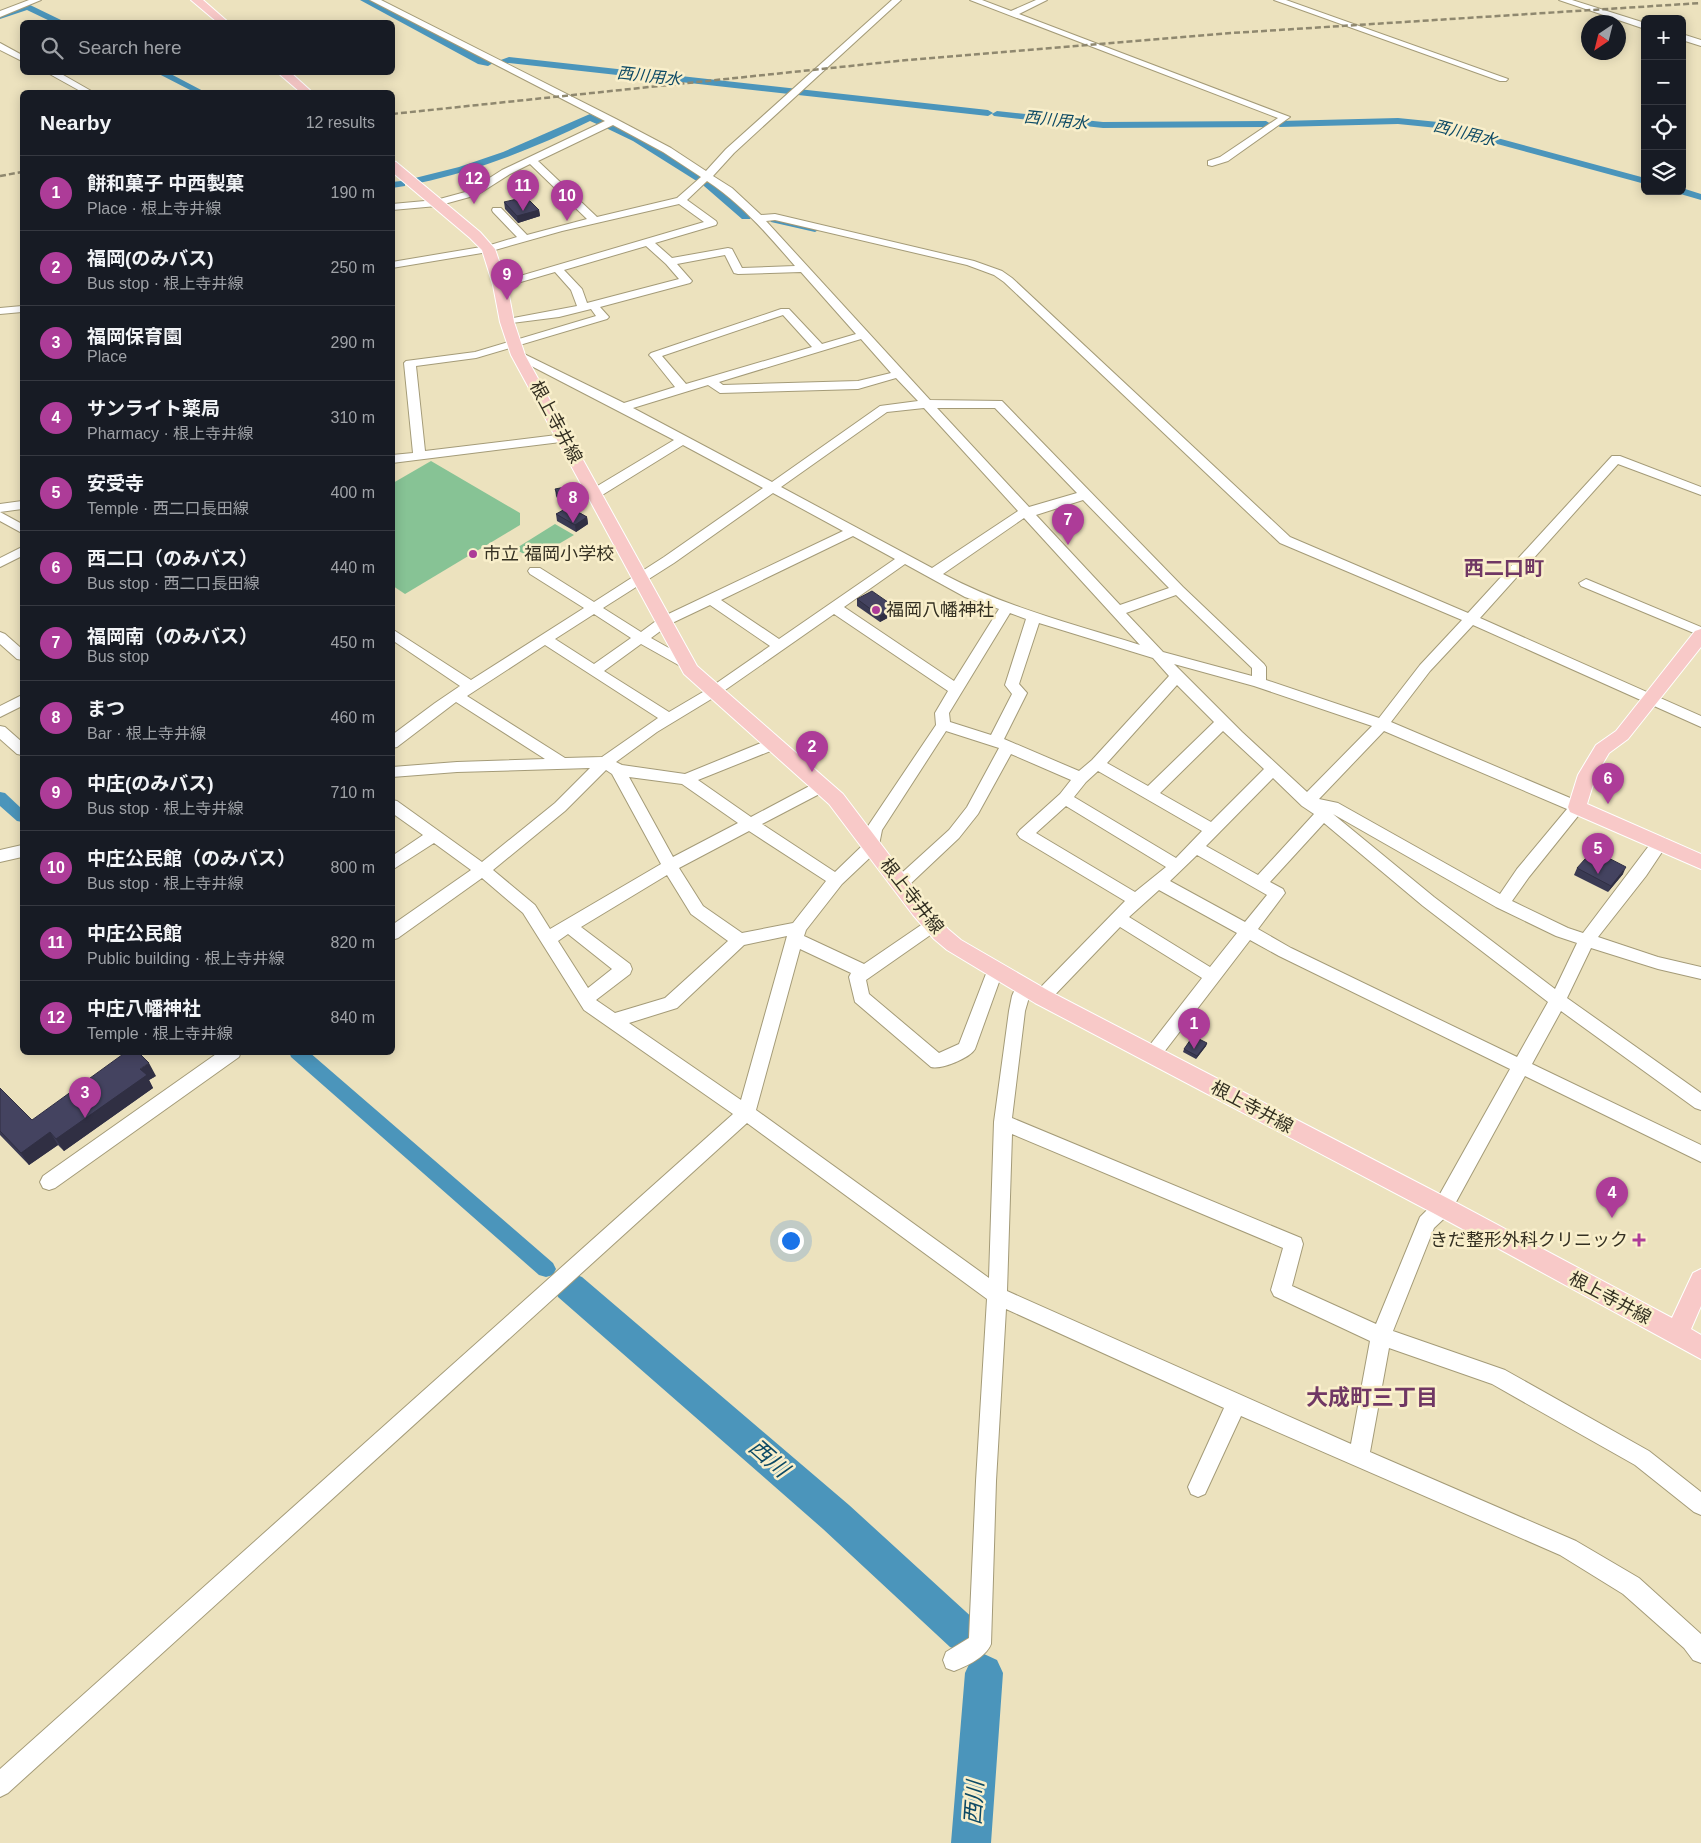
<!DOCTYPE html>
<meta charset="utf-8">
<style>
:root{--surface:#171b24;--page:#20242c;--text:#f1f3f6;--muted:#9ea1a6;--line:#363941;--accent:#ad3c98}
body{margin:0;font-family:Arial,"Noto Sans JP",sans-serif;background:var(--page);color:var(--text)}
.controls{position:absolute;right:15px;top:15px;display:grid;overflow:hidden;border-radius:8px;box-shadow:0 2px 12px #0003}
.controls button{width:45px;height:45px;display:grid;place-items:center;padding:0;border:0;border-bottom:1px solid var(--line);background:var(--surface);color:var(--text);font:25px sans-serif}
.compass{position:absolute;left:1581px;top:15px;width:45px;height:45px;border-radius:50%;background:var(--surface);box-shadow:0 2px 12px #0003;rotate:215deg}
.you{position:absolute;left:790px;top:1240px;width:18px;height:18px;margin:-12px;border:4px solid #fff;border-radius:50%;background:#1a73e8;box-shadow:0 0 0 8px #1a73e833}
.badge{display:grid;place-items:center;width:32px;height:32px;border-radius:50%;background:var(--accent);color:#fff;font-size:16px;font-weight:700}
.pin{position:absolute;translate:-50% -41px;filter:drop-shadow(0 1px 2px #0008)}
.pin::after{content:'';position:absolute;top:26px;width:18px;height:15px;background:inherit;clip-path:polygon(0 0,100% 0,50% 100%)}
.list{margin:0;padding:0;list-style:none}
h2{display:flex;justify-content:space-between;align-items:center;height:65px;margin:0;padding:0 20px;font-size:21px}
h2 small{font-size:16px;font-weight:400;color:var(--muted)}
.list li{display:grid;grid-template-columns:32px 1fr auto;gap:15px;align-items:center;box-sizing:border-box;height:75px;padding:0 20px;border-top:1px solid var(--line)}
.list b{display:block;font-size:19px;white-space:nowrap}
.list p{margin:0;font-size:16px;white-space:nowrap;color:var(--muted)}
.list em{font-size:16px;font-style:normal;color:var(--muted)}
.icon{flex:none;width:28px;height:28px;fill:none;stroke:currentColor;stroke-width:2;stroke-linecap:round;stroke-linejoin:round}
.map{position:relative;flex:none;width:1701px;height:1843px;overflow:hidden}
.search{position:absolute;background:var(--surface);box-shadow:0 2px 12px #0003;left:20px;top:20px;width:375px;height:55px;display:flex;align-items:center;gap:12px;box-sizing:border-box;padding:0 18px;border-radius:8px;color:var(--muted);font-size:19px}
.panel{position:absolute;background:var(--surface);box-shadow:0 2px 12px #0003;left:20px;top:90px;width:375px;height:965px;border-radius:8px}
.map>svg:first-child{display:block}
.green{fill:#87c395}
.lines{fill:none;stroke-linecap:round;stroke-linejoin:round}
.canal{fill:#4b95bb;fill-rule:evenodd}
.river{fill:#4b95bb;fill-rule:evenodd}
.minor-casing{stroke:#a49b78;stroke-width:2}
.major-casing{stroke:#fff;stroke-width:2}
.minor{fill:#fff;fill-rule:evenodd}
.major{fill:#f8c9c8;fill-rule:evenodd}
.rail{stroke:#8f886f;stroke-width:2.5;stroke-dasharray:6 3;stroke-linecap:butt}
.wall{fill:#3a3a53}
.shaded-wall{fill:#302f43}
.building{fill:#444360;stroke:#302f43}
.poi-dot{fill:#ad3c98;stroke:#f9efcb;stroke-width:2}
.labels{text-anchor:middle;dominant-baseline:central;stroke-width:5;stroke-linejoin:round;paint-order:stroke}
.far-water-label{font-size:16px;font-style:italic;fill:#0d4a65;stroke:#f9efcb}
.street-label{font-size:18px;fill:#343022;stroke:#f9efcb}
.poi-label{font-size:18px;fill:#343022;stroke:#f9efcb;text-anchor:start}
.quarter-label{font-size:20px;font-weight:bold;fill:#703764;stroke:#f9efcb}
.near-neighbourhood-label{font-size:22px;font-weight:bold;fill:#703764;stroke:#f9efcb}
.near-water-label{font-size:22px;font-style:italic;fill:#0d4a65;stroke:#f9efcb}
</style>
<div class="map">
<svg width="1701" height="1843" viewBox="0 0 1701 1843">
<rect width="100%" height="100%" fill="#ece2be"/>
<path class="green" d="M 431,461 L 520,513 L 520,525 L 405,594 L 393,586 L 393,483 Z
M 555,524 L 574,535 L 533,559 L 515,549 Z"/>
<g class="lines">
<path class="canal" d="M 360,0 L 371,0 L 493,63 L 488,66 L 478,64 Z
M 28,4 L 61,20 L 62,22 L 52,22 L 27,10 L 0,19 L 0,13 Z
M 509,57 L 988,110 L 993,113 L 988,116 L 509,63 L 503,64 L 498,61 Z
M 155,72 L 167,72 L 205,92 L 194,92 Z
M 997,111 L 1103,122 L 1266,121 L 1271,124 L 1266,127 L 1103,128 L 994,116 L 992,114 Z
M 590,114 L 605,121 L 606,124 C 619,123 694,167 704,178 L 699,181 L 695,180 L 633,141 L 606,128 L 605,125 L 599,125 L 590,121 C 535,148 479,170 419,183 L 414,180 L 415,178 L 459,167 L 503,152 Z
M 1398,118 L 1438,122 L 1645,178 L 1645,184 L 1438,128 L 1398,124 L 1280,127 L 1275,124 L 1280,121 Z
M 401,181 L 405,182 L 405,186 L 392,188 L 392,182 Z
M 708,181 L 712,182 L 750,215 L 751,217 L 750,219 L 742,219 L 704,186 L 703,184 Z
M 1682,188 L 1701,194 L 1701,200 L 1677,193 L 1676,191 L 1682,191 Z
M 775,217 L 819,227 L 820,229 L 815,232 L 771,222 L 770,220 L 771,218 Z
M 0,792 L 5,793 L 22,809 L 22,822 L 17,821 L 0,806 Z
M 289,1052 L 309,1052 L 553,1263 L 556,1269 L 553,1275 L 546,1277 L 539,1275 L 291,1057 Z"/>
<path class="river" d="M 570,1272 L 582,1277 L 849,1505 L 976,1621 L 982,1634 L 976,1647 L 963,1653 L 950,1647 L 823,1529 L 558,1297 L 554,1287 L 558,1277 Z
M 984,1654 L 997,1660 L 1003,1673 L 991,1843 L 951,1843 L 965,1673 L 971,1660 Z"/>
<g class="minor-casing">
<path id="minor" d="M 29,0 L 41,0 L 0,17 L 0,11 Z
M 370,0 L 381,0 L 616,119 L 671,148 L 706,171 L 726,149 L 892,0 L 901,0 L 734,153 L 713,176 L 732,188 L 761,215 L 775,214 L 974,261 L 1002,271 L 1012,278 L 1290,537 L 1468,613 L 1612,456 L 1620,456 L 1701,487 L 1701,495 L 1618,464 L 1480,618 L 1701,716 L 1701,727 L 1473,625 L 1430,671 L 1391,722 L 1582,803 L 1585,807 L 1582,811 L 1529,877 L 1512,901 L 1568,928 L 1583,933 L 1654,839 L 1660,837 L 1666,839 L 1668,843 L 1646,876 L 1598,937 L 1658,957 L 1701,967 L 1701,979 L 1658,969 L 1591,948 L 1567,998 L 1701,1093 L 1701,1110 L 1695,1108 L 1561,1011 L 1532,1064 L 1701,1145 L 1701,1162 L 1525,1076 L 1450,1213 L 1434,1228 L 1393,1331 L 1505,1370 L 1649,1451 L 1701,1492 L 1701,1515 L 1694,1512 L 1635,1465 L 1492,1384 L 1389,1348 L 1370,1452 L 1576,1541 L 1639,1578 L 1701,1634 L 1701,1663 L 1693,1660 L 1684,1648 L 1623,1594 L 1560,1555 L 1241,1416 L 1205,1494 L 1198,1497 L 1191,1494 L 1188,1487 L 1224,1408 L 1006,1309 L 996,1481 L 991,1644 C 986,1657 967,1666 954,1671 L 946,1668 L 943,1660 L 946,1652 L 969,1638 L 976,1481 L 987,1299 L 747,1123 L 8,1793 L 0,1797 L 0,1769 L 733,1114 L 584,1010 L 523,913 L 482,878 L 398,938 L 392,940 L 392,925 L 471,870 L 434,843 L 392,870 L 392,856 L 423,835 L 392,813 L 392,800 L 397,801 L 482,862 L 555,803 L 590,768 L 457,772 L 392,777 L 392,767 L 457,762 L 545,759 L 456,702 L 397,747 L 392,748 L 392,735 L 435,703 L 460,686 L 392,640 L 392,629 L 471,680 L 584,608 L 530,574 L 528,571 L 530,568 L 540,568 L 594,602 L 664,557 L 763,488 L 683,445 L 599,497 L 589,497 L 588,494 L 589,491 L 674,440 L 514,357 L 512,355 L 514,353 L 522,353 L 624,403 L 675,387 L 651,357 L 649,355 L 651,353 L 781,309 L 789,309 L 822,344 L 856,334 L 801,272 L 738,274 L 734,273 L 725,255 L 677,264 L 692,281 L 690,283 L 600,307 L 609,317 L 607,319 L 476,358 L 416,366 L 425,451 L 565,434 L 571,438 L 569,441 L 392,463 L 392,455 L 413,453 L 404,363 L 406,361 L 475,352 L 596,316 L 591,309 L 559,317 L 503,324 L 501,322 L 503,320 L 577,306 L 571,290 L 555,272 L 500,288 L 496,287 L 494,285 L 496,283 L 704,222 L 679,204 L 562,231 L 488,252 L 392,268 L 392,262 L 487,246 L 517,237 L 493,212 L 492,210 L 493,208 L 501,208 L 527,235 L 587,219 L 530,164 L 510,174 L 477,195 L 437,206 L 392,210 L 392,204 L 436,200 L 469,191 L 502,170 L 605,121 ZM 613,125 L 663,152 L 701,177 L 677,198 L 597,217 L 538,161 ZM 707,181 C 742,204 768,235 795,266 L 742,268 L 732,249 L 728,248 L 672,258 L 655,243 L 716,225 L 717,223 L 716,221 L 687,200 ZM 775,220 L 967,265 L 994,275 L 1004,282 L 1280,543 L 1462,620 L 1420,665 L 1379,718 L 1266,680 L 1266,667 L 1264,664 L 1183,587 L 1002,401 L 930,400 L 766,221 ZM 646,246 L 666,264 L 679,279 L 587,303 L 582,289 L 564,270 ZM 783,315 L 812,347 L 686,384 L 662,356 ZM 861,339 L 891,373 L 858,381 L 723,385 L 719,382 ZM 896,378 L 918,401 L 880,406 L 772,482 L 633,408 L 708,385 L 720,393 L 858,389 ZM 924,408 L 1018,511 L 932,568 L 781,487 L 887,412 ZM 937,408 L 995,408 L 1077,493 L 1029,507 ZM 773,493 L 843,531 L 660,618 L 641,632 L 603,608 L 674,563 ZM 1083,500 L 1169,588 L 1120,605 L 1036,515 ZM 1024,518 L 1140,645 C 1073,624 1005,607 943,574 ZM 853,536 L 895,559 L 779,639 L 721,600 ZM 905,564 L 965,597 L 999,609 L 954,681 L 844,607 ZM 1176,595 L 1252,668 L 1252,676 L 1163,652 L 1126,613 ZM 710,605 L 770,646 L 708,689 L 669,712 L 604,671 L 641,644 L 682,667 L 692,667 L 694,664 L 692,661 L 651,638 L 670,624 ZM 1010,613 L 1026,619 L 1005,685 L 1012,694 L 991,735 L 950,722 L 949,713 ZM 594,614 L 631,638 L 594,664 L 555,639 ZM 834,614 L 948,691 L 935,713 L 936,725 L 866,829 L 864,844 L 835,872 L 762,824 L 827,790 L 830,786 L 827,782 L 822,781 L 817,782 L 751,817 L 698,780 L 778,748 L 780,744 L 778,740 L 768,740 L 685,774 L 622,765 L 616,762 L 657,732 L 718,695 ZM 1039,623 L 1153,658 L 1169,676 L 1092,760 L 1079,771 L 1004,739 L 1027,693 L 1019,684 ZM 545,645 L 658,718 L 602,757 L 565,758 L 467,696 ZM 1174,664 L 1254,686 L 1372,726 L 1307,792 L 1242,732 ZM 1177,685 L 1214,722 L 1148,786 L 1107,763 ZM 946,731 L 999,748 L 967,807 L 949,830 L 895,879 L 893,883 L 895,887 L 901,889 L 907,887 L 959,838 L 978,814 L 1011,754 L 1071,780 L 1060,794 L 1020,830 L 1017,834 L 1020,838 L 1125,901 L 1036,992 L 1034,997 L 1036,1002 L 1042,1004 L 1048,1002 L 1120,927 L 1202,978 L 1146,1050 L 1143,1055 L 1146,1060 L 1152,1062 L 1158,1060 L 1250,940 L 1279,956 L 1510,1069 L 1436,1201 L 1420,1217 L 1376,1324 L 1292,1286 L 1303,1244 L 1301,1238 L 1012,1118 L 1025,1011 L 1032,987 L 1030,982 L 1024,980 L 1018,982 L 1012,996 L 1009,1011 L 994,1122 L 989,1278 L 756,1110 L 800,949 L 851,973 L 849,977 L 855,1002 L 931,1067 C 941,1070 970,1058 975,1049 L 1003,971 L 1001,966 L 995,965 L 989,966 L 959,1044 L 939,1053 L 869,994 L 866,980 L 939,929 L 941,925 L 939,921 L 933,919 L 927,921 L 864,964 L 804,936 L 806,930 L 842,884 L 878,850 L 882,830 ZM 1223,731 L 1264,769 L 1211,822 L 1160,793 ZM 1384,731 L 1567,809 L 1517,869 L 1500,894 L 1338,803 L 1319,799 ZM 606,770 L 612,774 L 661,864 L 550,929 L 535,905 L 493,870 L 565,811 ZM 1098,771 L 1202,831 L 1176,858 L 1074,797 L 1086,782 ZM 629,777 L 682,784 L 738,823 L 673,857 ZM 1273,778 L 1302,806 L 1314,814 L 1258,875 L 1206,846 ZM 1066,806 L 1166,867 L 1135,892 L 1036,833 ZM 1333,814 L 1496,907 L 1556,936 L 1577,943 L 1555,989 L 1434,897 ZM 1324,823 L 1423,906 L 1548,1002 L 1517,1057 L 1291,948 L 1258,929 L 1285,893 L 1283,889 L 1270,882 ZM 749,831 L 826,881 L 793,923 L 742,933 L 703,906 L 679,868 ZM 1197,855 L 1267,895 L 1245,922 L 1170,881 ZM 667,875 L 691,914 L 728,941 L 665,998 L 615,1013 L 596,1000 L 630,974 L 632,969 L 630,964 L 581,927 ZM 1159,890 L 1237,933 L 1210,967 L 1129,917 ZM 568,934 L 612,969 L 588,988 L 558,941 ZM 787,936 L 741,1100 L 629,1023 L 677,1008 L 744,945 ZM 1012,1134 L 1283,1248 L 1271,1290 L 1274,1296 L 1370,1341 L 1351,1444 L 1007,1291 Z
M 970,0 L 982,0 L 1011,11 L 1036,0 L 1047,0 L 1019,14 L 1290,117 L 1228,161 L 1212,166 L 1208,165 L 1208,161 L 1220,157 L 1278,118 Z
M 1274,0 L 1286,0 L 1508,79 L 1506,81 L 1500,81 Z
M 1559,0 L 1572,0 L 1645,23 L 1645,29 Z
M 1682,34 L 1701,40 L 1701,46 L 1682,40 Z
M 0,43 L 22,55 L 22,61 L 0,50 Z
M 46,72 L 58,72 L 93,92 L 82,92 Z
M 22,306 L 22,312 L 0,314 L 0,308 Z
M 22,501 L 22,509 L 0,512 L 0,504 Z
M 0,512 L 22,524 L 22,533 L 0,521 Z
M 22,547 L 22,556 L 0,567 L 0,558 Z
M 1586,579 L 1701,627 L 1701,636 L 1581,586 L 1579,583 Z
M 0,632 L 5,634 L 22,649 L 22,660 L 17,659 L 0,644 Z
M 22,695 L 22,706 L 0,717 L 0,706 Z
M 0,726 L 5,727 L 22,742 L 22,755 L 17,754 L 0,739 Z
M 22,845 L 22,857 L 0,862 L 0,850 Z
M 219,1052 L 241,1052 L 239,1057 L 55,1188 L 49,1190 L 43,1188 L 40,1182 L 43,1176 Z"/>
</g>
<g class="major-casing">
<path id="major" d="M 191,0 L 203,0 L 228,22 L 217,22 Z
M 277,72 L 290,72 L 312,92 L 300,92 Z
M 392,161 L 396,162 L 480,232 L 495,249 L 507,285 L 514,322 L 525,355 L 697,666 L 843,794 L 927,905 L 948,929 L 961,940 L 1049,991 L 1451,1200 L 1672,1318 L 1693,1273 L 1701,1269 L 1701,1306 L 1691,1329 L 1701,1335 L 1701,1359 L 1435,1214 L 1035,1003 L 947,950 L 934,939 L 913,915 L 829,804 L 684,674 L 511,355 L 500,322 L 493,285 L 482,250 L 470,238 L 392,172 Z
M 1701,629 L 1701,647 L 1628,739 L 1609,753 L 1596,775 L 1587,804 L 1701,854 L 1701,869 L 1570,812 L 1568,807 L 1578,775 L 1596,745 L 1616,731 L 1695,631 Z"/>
</g>
<use href="#minor" class="minor"/>
<use href="#major" class="major"/>
<path class="rail" d="M 392,114 L 907,60 L 1232,33 L 1701,3
M 0,176 L 22,172"/>
</g>
<path class="wall" d="M 504,202 L 539,210 L 540,216 L 518,223 L 505,209 Z
M 555,489 L 576,499 L 577,506 L 572,508 L 587,517 L 588,524 L 576,532 L 557,521 L 556,514 L 563,510 L 556,496 Z
M 857,599 L 895,614 L 880,622 L 857,606 Z
M 1577,868 L 1623,874 L 1608,892 L 1574,875 Z
M 1207,1043 L 1206,1046 L 1196,1059 L 1183,1052 L 1184,1049 Z
M 156,1076 L 149,1080 L 153,1088 L 64,1151 L 58,1145 L 29,1165 L 0,1135 L 0,1088 L 32,1120 Z"/>
<path class="shaded-wall" d="M 539,210 L 540,216 L 518,223 L 517,216 Z
M 576,499 L 577,506 L 564,513 L 563,506 Z
M 587,517 L 588,524 L 576,532 L 575,525 Z
M 895,607 L 895,614 L 880,622 L 880,616 Z
M 1626,867 L 1623,874 L 1608,892 L 1611,886 Z
M 1207,1043 L 1206,1046 L 1196,1059 L 1197,1056 Z
M 149,1063 L 156,1076 L 149,1080 L 153,1088 L 64,1151 L 56,1139 L 140,1069 Z
M 50,1132 L 58,1145 L 29,1165 L 21,1153 Z"/>
<path class="building" d="M 526,197 L 539,210 L 517,216 L 504,202 Z
M 571,486 L 576,499 L 563,506 L 555,489 Z
M 569,507 L 587,517 L 575,525 L 556,514 Z
M 872,591 L 895,607 L 880,616 L 857,599 Z
M 1593,850 L 1626,867 L 1611,886 L 1577,868 Z
M 1193,1036 L 1207,1043 L 1197,1056 L 1184,1049 Z
M 126,1052 L 138,1052 L 149,1063 L 140,1069 L 147,1075 L 56,1139 L 50,1132 L 21,1153 L 0,1131 L 0,1088 L 32,1120 Z"/>
<g class="poi-dot">
<circle cx="473" cy="554" r="5"/>
<circle cx="876" cy="610" r="5"/>
<path d="M1636.5 1232.5h5v5h5v5h-5v5h-5v-5h-5v-5h5z"/>
</g>
<g class="labels">
<g class="far-water-label">
<text transform="translate(649 76) rotate(6)">西川用水</text>
<text transform="translate(1056 120) rotate(6)">西川用水</text>
<text transform="translate(1465 133) rotate(14)">西川用水</text>
</g>
<g class="street-label">
<text transform="translate(556 422) rotate(62)">根上寺井線</text>
<text transform="translate(912 896) rotate(52)">根上寺井線</text>
<text transform="translate(1252 1107) rotate(28)">根上寺井線</text>
<text transform="translate(1610 1298) rotate(28)">根上寺井線</text>
</g>
<g class="poi-label">
<text x="483" y="554">市立 福岡小学校</text>
<text x="886" y="610">福岡八幡神社</text>
<text x="1628" y="1240" text-anchor="end">きだ整形外科クリニック</text>
</g>
<g class="quarter-label">
<text x="1504" y="568">西二口町</text>
</g>
<g class="near-neighbourhood-label">
<text x="1372" y="1397">大成町三丁目</text>
</g>
<g class="near-water-label">
<text transform="translate(769 1458) rotate(41)">西川</text>
<text transform="translate(974 1803) rotate(-86)">西川</text>
</g>
</g>
</svg>
<div class="controls">
<button>+</button>
<button>−</button>
<button><svg class="icon" aria-label="locate" viewBox="0 0 24 24"><circle cx="12" cy="12" r="6"/><path d="M12 2v4M12 18v4M2 12h4M18 12h4"/></svg></button>
<button><svg class="icon" aria-label="layers" viewBox="0 0 24 24"><path d="M12 4l9 5-9 5-9-5zM3 14l9 5 9-5"/></svg></button>
</div>
<svg class="compass" viewBox="-18 -18 36 36"><path d="M0-13l5 13h-10z" fill="#e53935"/><path d="M0 13l5-13h-10z" fill="#9ea1a6"/></svg>
<div class="you"></div>
<div class="pin badge" style="left:1194px;top:1049px">1</div>
<div class="pin badge" style="left:812px;top:772px">2</div>
<div class="pin badge" style="left:85px;top:1118px">3</div>
<div class="pin badge" style="left:1612px;top:1218px">4</div>
<div class="pin badge" style="left:1598px;top:874px">5</div>
<div class="pin badge" style="left:1608px;top:804px">6</div>
<div class="pin badge" style="left:1068px;top:545px">7</div>
<div class="pin badge" style="left:573px;top:523px">8</div>
<div class="pin badge" style="left:507px;top:300px">9</div>
<div class="pin badge" style="left:567px;top:221px">10</div>
<div class="pin badge" style="left:523px;top:211px">11</div>
<div class="pin badge" style="left:474px;top:204px">12</div>
<div class="search"><svg class="icon" aria-label="search" viewBox="0 0 24 24"><circle cx="10" cy="10" r="6"/><path d="M15 15l6 6"/></svg>Search here</div>
<section class="panel">
<h2>Nearby<small>12 results</small></h2>
<ul class="list">
<li><span class="badge">1</span><div><b>餅和菓子 中西製菓</b><p>Place · 根上寺井線</p></div><em>190 m</em></li>
<li><span class="badge">2</span><div><b>福岡(のみバス)</b><p>Bus stop · 根上寺井線</p></div><em>250 m</em></li>
<li><span class="badge">3</span><div><b>福岡保育園</b><p>Place</p></div><em>290 m</em></li>
<li><span class="badge">4</span><div><b>サンライト薬局</b><p>Pharmacy · 根上寺井線</p></div><em>310 m</em></li>
<li><span class="badge">5</span><div><b>安受寺</b><p>Temple · 西二口長田線</p></div><em>400 m</em></li>
<li><span class="badge">6</span><div><b>西二口（のみバス）</b><p>Bus stop · 西二口長田線</p></div><em>440 m</em></li>
<li><span class="badge">7</span><div><b>福岡南（のみバス）</b><p>Bus stop</p></div><em>450 m</em></li>
<li><span class="badge">8</span><div><b>まつ</b><p>Bar · 根上寺井線</p></div><em>460 m</em></li>
<li><span class="badge">9</span><div><b>中庄(のみバス)</b><p>Bus stop · 根上寺井線</p></div><em>710 m</em></li>
<li><span class="badge">10</span><div><b>中庄公民館（のみバス）</b><p>Bus stop · 根上寺井線</p></div><em>800 m</em></li>
<li><span class="badge">11</span><div><b>中庄公民館</b><p>Public building · 根上寺井線</p></div><em>820 m</em></li>
<li><span class="badge">12</span><div><b>中庄八幡神社</b><p>Temple · 根上寺井線</p></div><em>840 m</em></li>
</ul>
</section>
</div>
